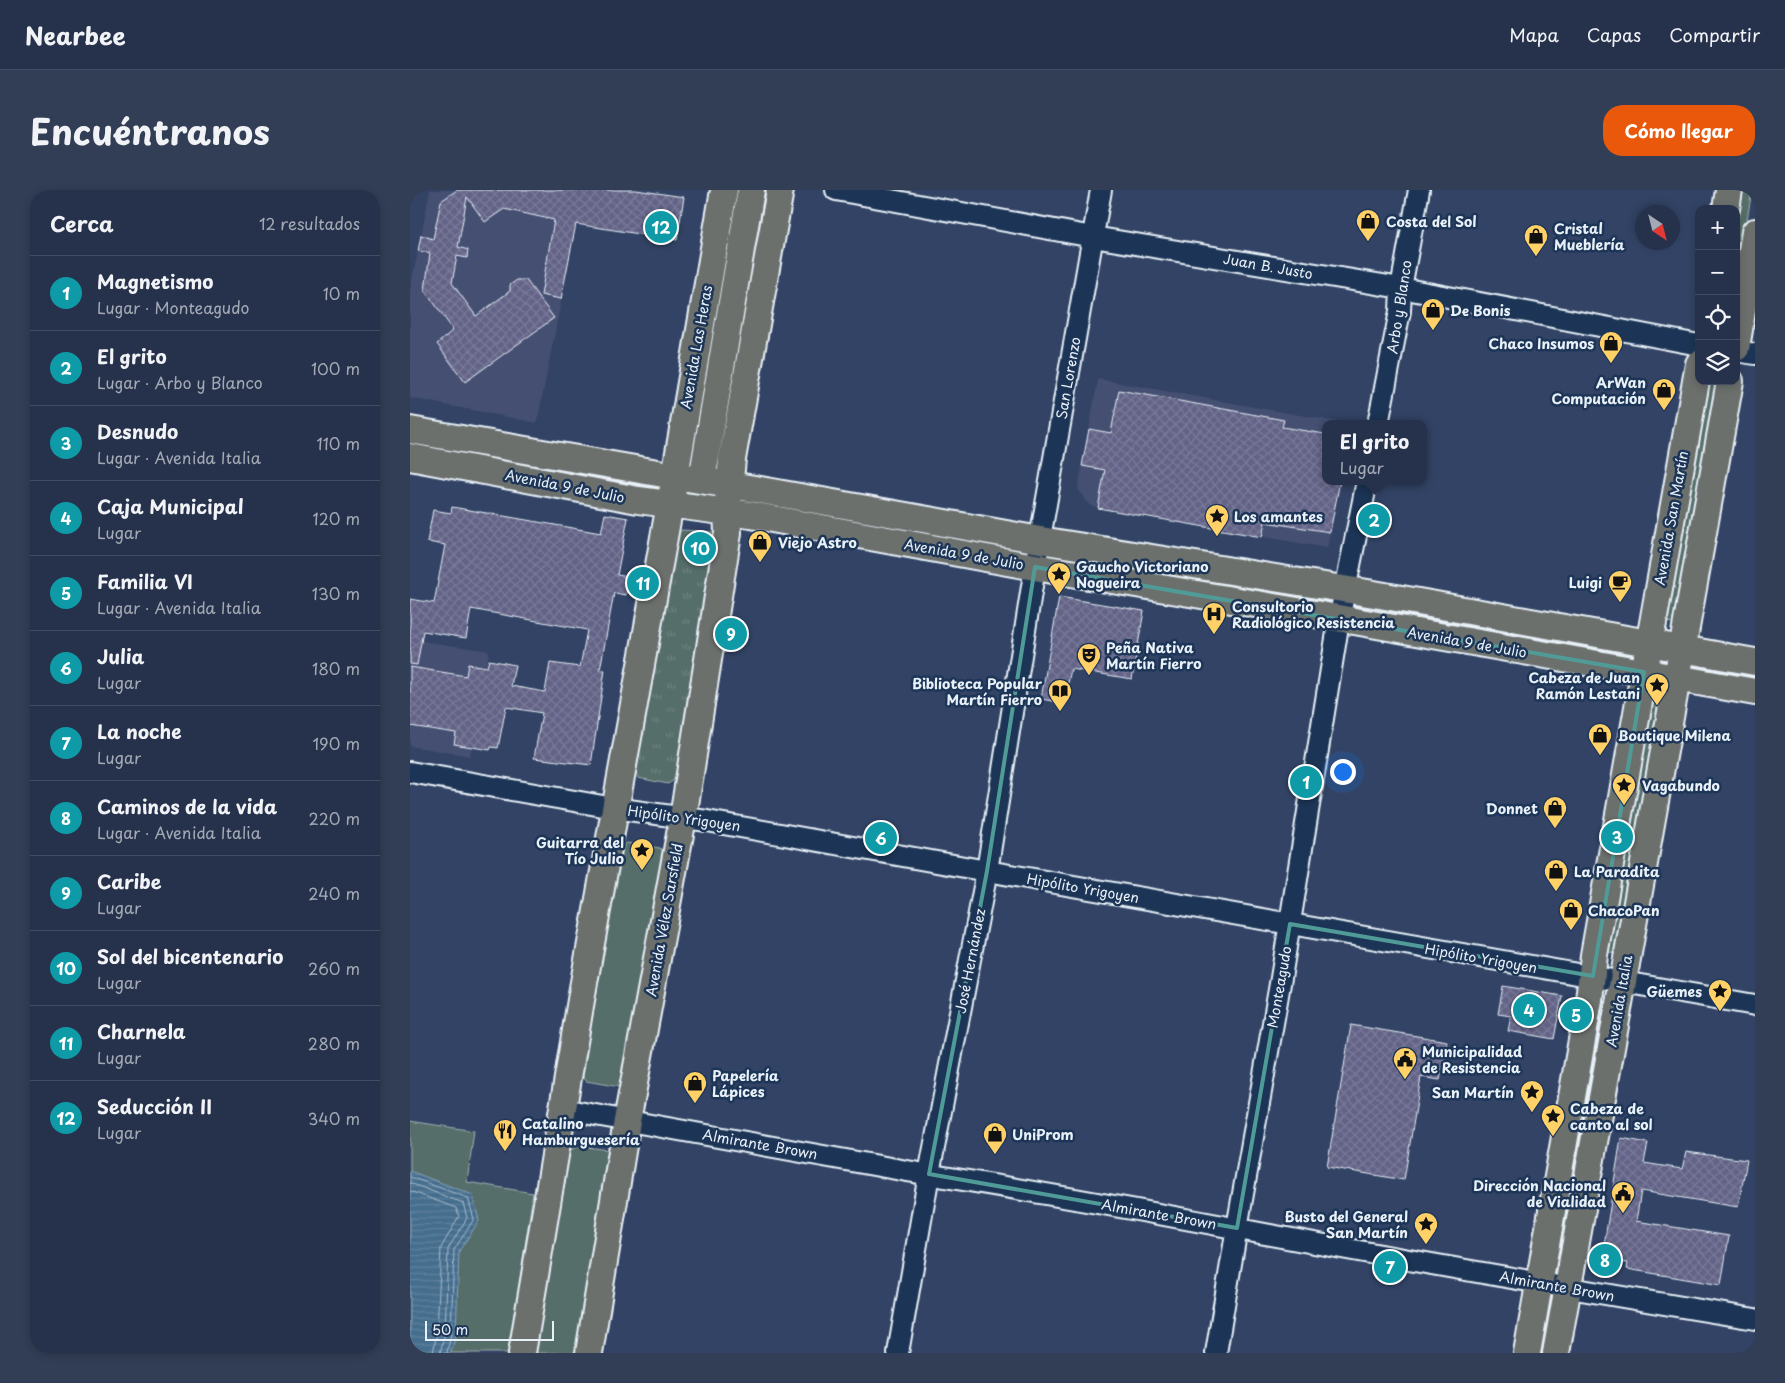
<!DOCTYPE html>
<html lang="es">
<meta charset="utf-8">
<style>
:root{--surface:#26324c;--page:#323e56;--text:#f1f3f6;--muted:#a4aab5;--line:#424d64;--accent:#ea580c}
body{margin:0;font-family:"Playpen Sans",sans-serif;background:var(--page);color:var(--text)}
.controls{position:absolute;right:15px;top:15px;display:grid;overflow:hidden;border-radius:10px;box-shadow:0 2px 8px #0003}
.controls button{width:45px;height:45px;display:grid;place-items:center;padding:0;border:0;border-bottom:1px solid var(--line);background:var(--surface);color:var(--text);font:25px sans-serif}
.compass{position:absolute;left:1225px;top:15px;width:45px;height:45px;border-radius:50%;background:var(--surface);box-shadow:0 2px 8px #0003;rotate:145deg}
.scale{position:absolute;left:15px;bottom:12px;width:129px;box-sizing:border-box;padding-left:5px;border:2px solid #e8f1f8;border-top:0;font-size:14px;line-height:18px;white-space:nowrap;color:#e8f1f8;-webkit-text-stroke:4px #1d3557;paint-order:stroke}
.you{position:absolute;left:932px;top:581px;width:18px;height:18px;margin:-12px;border:4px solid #fff;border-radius:50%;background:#1a73e8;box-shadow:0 0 0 8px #1a73e833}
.badge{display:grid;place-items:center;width:32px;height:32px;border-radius:50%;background:var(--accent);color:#fff;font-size:16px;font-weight:700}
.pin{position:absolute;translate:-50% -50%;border:2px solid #fff;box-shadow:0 1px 5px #0006}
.popup{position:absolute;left:912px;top:230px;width:105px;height:65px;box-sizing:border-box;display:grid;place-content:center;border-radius:10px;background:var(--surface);filter:drop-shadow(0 1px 4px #0005);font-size:16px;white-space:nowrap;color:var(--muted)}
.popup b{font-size:19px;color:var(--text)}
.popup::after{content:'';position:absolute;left:50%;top:100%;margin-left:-10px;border:10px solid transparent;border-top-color:var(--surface)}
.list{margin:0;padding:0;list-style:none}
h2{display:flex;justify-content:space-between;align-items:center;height:65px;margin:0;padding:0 20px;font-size:21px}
h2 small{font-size:16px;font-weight:400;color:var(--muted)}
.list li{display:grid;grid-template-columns:32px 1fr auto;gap:15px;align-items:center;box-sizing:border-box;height:75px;padding:0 20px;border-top:1px solid var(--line)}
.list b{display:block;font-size:19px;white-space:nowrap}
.list p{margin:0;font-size:16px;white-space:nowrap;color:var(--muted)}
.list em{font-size:16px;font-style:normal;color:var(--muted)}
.icon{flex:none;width:28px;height:28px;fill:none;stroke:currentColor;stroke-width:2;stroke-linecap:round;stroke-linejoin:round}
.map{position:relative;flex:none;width:1345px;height:1163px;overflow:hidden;border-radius:20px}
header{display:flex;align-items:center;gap:30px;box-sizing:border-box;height:70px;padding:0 25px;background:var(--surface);border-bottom:1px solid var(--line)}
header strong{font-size:24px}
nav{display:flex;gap:28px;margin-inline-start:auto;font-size:18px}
.intro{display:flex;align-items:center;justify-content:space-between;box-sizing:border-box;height:120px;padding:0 30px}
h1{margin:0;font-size:35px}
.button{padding:12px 22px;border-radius:20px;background:var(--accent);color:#fff;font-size:18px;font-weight:700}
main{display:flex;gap:30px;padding:0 30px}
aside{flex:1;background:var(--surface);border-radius:20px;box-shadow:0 2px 8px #0003}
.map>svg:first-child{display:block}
.built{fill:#445072}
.grass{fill:url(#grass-tufts);stroke:#a0b0b1}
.green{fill:#576e6a;stroke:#a0b0b1}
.water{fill:url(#water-rules);stroke:#86a2b8}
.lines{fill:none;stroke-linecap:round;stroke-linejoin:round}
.shore{stroke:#a7bccd;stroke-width:1}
.building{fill:url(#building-cross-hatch);stroke:#e8f1f8}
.minor-casing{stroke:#e8f1f8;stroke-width:24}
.major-casing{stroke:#e8f1f8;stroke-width:30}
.minor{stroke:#1d3557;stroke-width:20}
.major{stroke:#6c706d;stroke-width:26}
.marked{fill:none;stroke:#509b97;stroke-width:4;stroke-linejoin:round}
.labels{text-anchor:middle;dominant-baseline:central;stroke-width:5;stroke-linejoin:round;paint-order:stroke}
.poi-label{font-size:14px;font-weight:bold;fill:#e8f1f8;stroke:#1d3557;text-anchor:start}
.street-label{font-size:14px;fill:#e8f1f8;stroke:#1d3557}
</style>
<header>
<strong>Nearbee</strong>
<nav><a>Mapa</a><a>Capas</a><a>Compartir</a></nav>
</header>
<div class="intro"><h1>Encuéntranos</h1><a class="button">Cómo llegar</a></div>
<main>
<aside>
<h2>Cerca<small>12 resultados</small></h2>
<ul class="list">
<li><span class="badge" style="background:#0f9aa8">1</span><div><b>Magnetismo</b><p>Lugar · Monteagudo</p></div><em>10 m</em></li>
<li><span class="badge" style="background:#0f9aa8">2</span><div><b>El grito</b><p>Lugar · Arbo y Blanco</p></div><em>100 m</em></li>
<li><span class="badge" style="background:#0f9aa8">3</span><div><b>Desnudo</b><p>Lugar · Avenida Italia</p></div><em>110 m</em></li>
<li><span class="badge" style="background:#0f9aa8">4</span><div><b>Caja Municipal</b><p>Lugar</p></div><em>120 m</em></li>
<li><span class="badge" style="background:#0f9aa8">5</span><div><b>Familia VI</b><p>Lugar · Avenida Italia</p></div><em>130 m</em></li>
<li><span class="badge" style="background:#0f9aa8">6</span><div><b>Julia</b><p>Lugar</p></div><em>180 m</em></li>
<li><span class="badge" style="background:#0f9aa8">7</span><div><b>La noche</b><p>Lugar</p></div><em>190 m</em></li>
<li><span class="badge" style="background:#0f9aa8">8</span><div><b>Caminos de la vida</b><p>Lugar · Avenida Italia</p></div><em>220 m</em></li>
<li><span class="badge" style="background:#0f9aa8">9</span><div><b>Caribe</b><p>Lugar</p></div><em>240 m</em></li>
<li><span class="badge" style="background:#0f9aa8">10</span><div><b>Sol del bicentenario</b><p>Lugar</p></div><em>260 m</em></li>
<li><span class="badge" style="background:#0f9aa8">11</span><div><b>Charnela</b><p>Lugar</p></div><em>280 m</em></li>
<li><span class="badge" style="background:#0f9aa8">12</span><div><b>Seducción II</b><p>Lugar</p></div><em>340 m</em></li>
</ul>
</aside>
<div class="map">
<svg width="1345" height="1163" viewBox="0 0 1345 1163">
<defs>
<pattern id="grass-tufts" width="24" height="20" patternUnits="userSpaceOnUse" patternTransform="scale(1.25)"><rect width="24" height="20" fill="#576e6a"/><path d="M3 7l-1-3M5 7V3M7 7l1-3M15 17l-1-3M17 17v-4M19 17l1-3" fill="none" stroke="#6f8380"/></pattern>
<pattern id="water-rules" width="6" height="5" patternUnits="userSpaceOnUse" patternTransform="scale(1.25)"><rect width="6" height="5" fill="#456d8d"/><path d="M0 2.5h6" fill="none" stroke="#60829e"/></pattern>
<pattern id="building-cross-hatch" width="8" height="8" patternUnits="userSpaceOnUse" patternTransform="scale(1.25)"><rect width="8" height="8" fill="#636387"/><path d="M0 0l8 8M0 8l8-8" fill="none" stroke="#797a99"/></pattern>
</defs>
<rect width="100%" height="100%" fill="#324365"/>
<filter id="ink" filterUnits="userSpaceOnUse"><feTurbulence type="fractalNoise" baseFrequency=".02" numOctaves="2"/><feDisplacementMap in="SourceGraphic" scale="10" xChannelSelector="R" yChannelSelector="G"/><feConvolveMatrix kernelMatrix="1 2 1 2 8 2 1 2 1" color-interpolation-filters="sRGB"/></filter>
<g filter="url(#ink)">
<path class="built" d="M 20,0 L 173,0 L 127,233 L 0,208 L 0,101 Z
M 688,189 L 940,234 L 915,234 L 915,291 L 930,291 L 917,358 L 680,316 L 668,299 Z
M 0,449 L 79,461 L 60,566 L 0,556 Z"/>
<path class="grass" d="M 0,252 L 230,295 L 229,301 L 0,258 Z
M 272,340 L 303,342 L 312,355 L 274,583 L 258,594 L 228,588 L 222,571 L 259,349 Z"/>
<path class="green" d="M 1325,0 L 1342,0 L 1326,97 Z
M 1290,191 L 1309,191 L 1269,428 L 1263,433 L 1255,432 Z
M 665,364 L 908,409 L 905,418 L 665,373 Z
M 978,418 L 1210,462 L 1210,468 L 977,425 Z
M 1243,511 L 1253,513 L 1207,763 L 1198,762 L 1237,514 Z
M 217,653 L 250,658 L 258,666 L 210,897 L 176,891 L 169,880 L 206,661 Z
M 0,931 L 64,941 L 57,992 L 123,1003 L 99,1163 L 0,1163 Z
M 170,956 L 199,960 L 171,1163 L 120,1163 L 155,962 Z"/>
<path class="water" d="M 0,981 L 63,1005 L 69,1031 L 49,1061 L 46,1145 L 41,1163 L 0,1163 Z"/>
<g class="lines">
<path class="shore" d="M 0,987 L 58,1008 L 64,1029 L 44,1060 L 41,1144 L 37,1163
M 0,993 L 53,1013 L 57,1028 L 38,1059 L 35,1143 L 30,1163
M 0,1001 L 46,1018 L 49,1026 L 31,1058 L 27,1142 L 23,1163"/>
</g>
<path class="building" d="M 47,0 L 226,0 L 274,7 L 267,50 L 166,34 L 151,109 L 131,105 L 144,30 L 94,19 L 75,32 L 57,7 L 48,57 L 58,60 L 57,68 L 47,66 L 42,93 L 66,126 L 100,101 L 100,95 L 107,90 L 116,90 L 144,128 L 55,192 L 27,154 L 43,140 L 15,100 L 20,63 L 8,61 L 11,45 L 23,49 L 31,11 Z
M 709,200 L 874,230 L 872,237 L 915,244 L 915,291 L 930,291 L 920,342 L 855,332 L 852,347 L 688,318 L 695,280 L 672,276 L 679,239 L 701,243 Z
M 42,317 L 191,343 L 195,324 L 218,328 L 207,385 L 219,387 L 216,405 L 204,403 L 190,480 L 195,480 L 181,575 L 124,568 L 132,523 L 96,517 L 88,558 L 81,557 L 80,560 L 44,554 L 46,543 L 0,536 L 0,477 L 56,486 L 58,474 L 77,477 L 79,470 L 105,475 L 101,496 L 135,502 L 140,473 L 170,477 L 177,440 L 61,419 L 56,448 L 13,441 L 7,475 L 0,474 L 0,409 L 24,413 L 35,355 L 17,352 L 23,320 L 41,323 Z
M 649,407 L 734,421 L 722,489 L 661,479 L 654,513 L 631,509 Z
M 1093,796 L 1152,806 L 1144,849 L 1098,841 L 1101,826 L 1088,824 Z
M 941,835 L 1037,851 L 1030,890 L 1011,887 L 994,990 L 917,977 Z
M 1211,948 L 1238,953 L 1234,973 L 1272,979 L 1276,962 L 1337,970 L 1328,1017 L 1231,1001 L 1226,1031 L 1319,1046 L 1311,1095 L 1217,1079 L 1218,1073 L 1209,1072 L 1194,1055 Z"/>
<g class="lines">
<g class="minor-casing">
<path id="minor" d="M 426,0 L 683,47 L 991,98 L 1289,155
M 1326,161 L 1345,164
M 968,234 L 990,121 L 991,98 L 1009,0
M 0,582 L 204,618 L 297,631 L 577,681 L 1345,815
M 152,919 L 497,981 C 617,1000 736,1021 855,1044 C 1018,1074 1181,1102 1345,1129
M 488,1163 L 519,984 L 577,681 L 625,377 L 691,0
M 806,1163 L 827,1038 L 871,788 L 929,430 L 957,291"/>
</g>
<g class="major-casing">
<path id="major" d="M 1316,19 L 1319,0
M 1326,158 L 1345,42
M 0,240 L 265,286 L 345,299 L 630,350 L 964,404 L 1345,472
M 0,267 L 228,310 L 341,325 L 625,377 L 905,424 L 1345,502
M 292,290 L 341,0
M 112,1163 L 173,798 L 265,286 L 314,0
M 179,1163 L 217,931 L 273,628 L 318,343 L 317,321 L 322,269 L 370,0
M 1117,1163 L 1179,810 L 1184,765 L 1289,174
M 1146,1163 C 1204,839 1264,515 1320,191"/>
</g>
<use href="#minor" class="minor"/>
<use href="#major" class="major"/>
</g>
</g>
<path class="marked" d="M 625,377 L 1234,482 L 1183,786 L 880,734 L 827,1038 L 519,984 L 577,681 Z"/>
<defs>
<g id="shop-pin" transform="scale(1.25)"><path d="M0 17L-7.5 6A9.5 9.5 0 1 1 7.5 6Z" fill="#ffd166" stroke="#1d3557"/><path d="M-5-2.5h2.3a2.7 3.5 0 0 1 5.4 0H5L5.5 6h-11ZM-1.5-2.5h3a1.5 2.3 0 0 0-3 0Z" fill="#111"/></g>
<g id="sight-pin" transform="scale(1.25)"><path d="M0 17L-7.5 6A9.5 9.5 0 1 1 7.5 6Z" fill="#ffd166" stroke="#1d3557"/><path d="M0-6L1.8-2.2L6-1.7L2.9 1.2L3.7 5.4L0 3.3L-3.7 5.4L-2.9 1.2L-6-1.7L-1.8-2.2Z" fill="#111"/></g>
<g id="cafe-pin" transform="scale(1.25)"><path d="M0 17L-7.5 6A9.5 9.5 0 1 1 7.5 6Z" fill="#ffd166" stroke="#1d3557"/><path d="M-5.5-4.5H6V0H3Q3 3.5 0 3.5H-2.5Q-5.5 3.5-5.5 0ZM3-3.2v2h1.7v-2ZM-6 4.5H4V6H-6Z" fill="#111"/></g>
<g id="hospital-pin" transform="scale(1.25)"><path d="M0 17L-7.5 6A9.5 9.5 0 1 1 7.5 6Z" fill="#ffd166" stroke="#1d3557"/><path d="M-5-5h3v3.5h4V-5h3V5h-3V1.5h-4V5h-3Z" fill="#111"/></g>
<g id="theatre-pin" transform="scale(1.25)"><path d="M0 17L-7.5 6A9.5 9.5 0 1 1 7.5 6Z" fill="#ffd166" stroke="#1d3557"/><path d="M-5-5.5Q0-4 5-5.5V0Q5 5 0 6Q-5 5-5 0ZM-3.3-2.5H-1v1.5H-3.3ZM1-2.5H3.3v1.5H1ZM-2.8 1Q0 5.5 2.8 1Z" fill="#111"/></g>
<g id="library-pin" transform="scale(1.25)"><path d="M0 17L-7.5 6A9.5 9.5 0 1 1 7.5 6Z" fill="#ffd166" stroke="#1d3557"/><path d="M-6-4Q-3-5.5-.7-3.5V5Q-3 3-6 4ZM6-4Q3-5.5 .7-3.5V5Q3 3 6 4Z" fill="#111"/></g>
<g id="civic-pin" transform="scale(1.25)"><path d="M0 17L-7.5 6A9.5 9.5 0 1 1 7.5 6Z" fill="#ffd166" stroke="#1d3557"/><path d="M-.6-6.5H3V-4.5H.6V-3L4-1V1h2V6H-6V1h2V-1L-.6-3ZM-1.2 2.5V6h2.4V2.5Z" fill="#111"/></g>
<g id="restaurant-pin" transform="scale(1.25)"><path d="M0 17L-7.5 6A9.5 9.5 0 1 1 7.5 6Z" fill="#ffd166" stroke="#1d3557"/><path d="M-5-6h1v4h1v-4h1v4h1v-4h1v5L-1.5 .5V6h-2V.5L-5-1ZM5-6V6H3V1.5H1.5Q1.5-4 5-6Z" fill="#111"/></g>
</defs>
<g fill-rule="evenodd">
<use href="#shop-pin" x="958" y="31"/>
<use href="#shop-pin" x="1126" y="46"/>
<use href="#shop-pin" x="1023" y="120"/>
<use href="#shop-pin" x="1201" y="153"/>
<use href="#shop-pin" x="1254" y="200"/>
<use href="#sight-pin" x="807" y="326"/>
<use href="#shop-pin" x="350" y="352"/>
<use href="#sight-pin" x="649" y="384"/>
<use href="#cafe-pin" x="1210" y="392"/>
<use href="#hospital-pin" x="804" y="424"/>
<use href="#theatre-pin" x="679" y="465"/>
<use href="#sight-pin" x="1247" y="495"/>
<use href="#library-pin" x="650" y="501"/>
<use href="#shop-pin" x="1190" y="545"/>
<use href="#sight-pin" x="1214" y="595"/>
<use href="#shop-pin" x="1145" y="618"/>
<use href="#sight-pin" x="232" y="660"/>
<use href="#shop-pin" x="1146" y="681"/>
<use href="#shop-pin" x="1161" y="720"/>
<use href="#sight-pin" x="1310" y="801"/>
<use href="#civic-pin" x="995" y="869"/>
<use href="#shop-pin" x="285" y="893"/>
<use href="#sight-pin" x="1122" y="902"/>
<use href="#sight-pin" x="1143" y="926"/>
<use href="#restaurant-pin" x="95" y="941"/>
<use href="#shop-pin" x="585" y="944"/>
<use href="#civic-pin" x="1213" y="1003"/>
<use href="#sight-pin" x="1016" y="1034"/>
</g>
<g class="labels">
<g class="poi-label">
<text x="976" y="31">Costa del Sol</text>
<text x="1144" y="38">Cristal<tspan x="1144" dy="16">Mueblería</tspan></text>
<text x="1040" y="120">De Bonis</text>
<text x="1184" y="153" text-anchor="end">Chaco Insumos</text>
<text x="1236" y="192" text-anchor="end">ArWan<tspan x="1236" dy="16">Computación</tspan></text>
<text x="824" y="326">Los amantes</text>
<text x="368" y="352">Viejo Astro</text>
<text x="666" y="376">Gaucho Victoriano<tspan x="666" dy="16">Nogueira</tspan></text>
<text x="1192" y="392" text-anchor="end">Luigi</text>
<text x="822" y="416">Consultorio<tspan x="822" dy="16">Radiológico Resistencia</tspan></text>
<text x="696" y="457">Peña Nativa<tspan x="696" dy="16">Martín Fierro</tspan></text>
<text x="1230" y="487" text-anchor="end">Cabeza de Juan<tspan x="1230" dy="16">Ramón Lestani</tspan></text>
<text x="632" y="493" text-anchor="end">Biblioteca Popular<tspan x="632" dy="16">Martín Fierro</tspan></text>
<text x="1208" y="545">Boutique Milena</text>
<text x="1232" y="595">Vagabundo</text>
<text x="1128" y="618" text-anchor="end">Donnet</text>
<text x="214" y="652" text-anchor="end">Guitarra del<tspan x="214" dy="16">Tío Julio</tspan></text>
<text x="1164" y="681">La Paradita</text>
<text x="1178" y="720">ChacoPan</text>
<text x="1292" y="801" text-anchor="end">Güemes</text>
<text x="1012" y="861">Municipalidad<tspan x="1012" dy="16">de Resistencia</tspan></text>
<text x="302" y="885">Papelería<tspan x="302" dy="16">Lápices</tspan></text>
<text x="1104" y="902" text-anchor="end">San Martín</text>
<text x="1160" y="918">Cabeza de<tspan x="1160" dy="16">canto al sol</tspan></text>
<text x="112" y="933">Catalino<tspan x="112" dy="16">Hamburguesería</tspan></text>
<text x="602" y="944">UniProm</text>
<text x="1196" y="995" text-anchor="end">Dirección Nacional<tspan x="1196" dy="16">de Vialidad</tspan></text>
<text x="998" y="1026" text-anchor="end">Busto del General<tspan x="998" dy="16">San Martín</tspan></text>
</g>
<g class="street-label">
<text transform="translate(858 76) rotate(10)">Juan B. Justo</text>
<text transform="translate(989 117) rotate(-81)">Arbo y Blanco</text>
<text transform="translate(286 157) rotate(-80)">Avenida Las Heras</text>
<text transform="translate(658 188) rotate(-80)">San Lorenzo</text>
<text transform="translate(155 296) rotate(11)">Avenida 9 de Julio</text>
<text transform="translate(1261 328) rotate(-80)">Avenida San Martín</text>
<text transform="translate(554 364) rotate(10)">Avenida 9 de Julio</text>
<text transform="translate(1057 452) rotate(10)">Avenida 9 de Julio</text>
<text transform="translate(274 628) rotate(8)">Hipólito Yrigoyen</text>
<text transform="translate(673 698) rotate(10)">Hipólito Yrigoyen</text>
<text transform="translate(254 730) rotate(-80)">Avenida Vélez Sarsfield</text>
<text transform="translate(1071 768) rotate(10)">Hipólito Yrigoyen</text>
<text transform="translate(560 771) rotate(-79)">José Hernández</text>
<text transform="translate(869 797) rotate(-80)">Monteagudo</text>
<text transform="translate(1209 811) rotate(-80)">Avenida Italia</text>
<text transform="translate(350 954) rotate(10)">Almirante Brown</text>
<text transform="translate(749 1024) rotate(10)">Almirante Brown</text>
<text transform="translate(1147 1096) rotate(10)">Almirante Brown</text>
</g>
</g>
</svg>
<div class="controls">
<button>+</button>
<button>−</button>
<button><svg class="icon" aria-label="locate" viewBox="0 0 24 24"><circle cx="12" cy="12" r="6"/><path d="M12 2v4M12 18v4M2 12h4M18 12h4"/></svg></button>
<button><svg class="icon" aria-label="layers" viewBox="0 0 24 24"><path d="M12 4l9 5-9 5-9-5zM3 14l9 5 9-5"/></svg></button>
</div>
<svg class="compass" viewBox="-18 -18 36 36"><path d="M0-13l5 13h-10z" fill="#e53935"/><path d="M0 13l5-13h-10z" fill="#a4aab5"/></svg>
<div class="scale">50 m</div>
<div class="you"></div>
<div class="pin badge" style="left:896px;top:592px;background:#0f9aa8">1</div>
<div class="pin badge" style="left:964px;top:330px;background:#0f9aa8">2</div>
<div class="popup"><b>El grito</b>Lugar</div>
<div class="pin badge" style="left:1207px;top:647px;background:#0f9aa8">3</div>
<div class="pin badge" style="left:1119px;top:820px;background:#0f9aa8">4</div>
<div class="pin badge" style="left:1166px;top:825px;background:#0f9aa8">5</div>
<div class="pin badge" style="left:471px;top:648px;background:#0f9aa8">6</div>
<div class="pin badge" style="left:980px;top:1077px;background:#0f9aa8">7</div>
<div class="pin badge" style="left:1195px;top:1070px;background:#0f9aa8">8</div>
<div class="pin badge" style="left:321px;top:444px;background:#0f9aa8">9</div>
<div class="pin badge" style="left:290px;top:358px;background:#0f9aa8">10</div>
<div class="pin badge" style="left:233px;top:393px;background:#0f9aa8">11</div>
<div class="pin badge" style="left:251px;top:37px;background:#0f9aa8">12</div>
</div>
</main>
